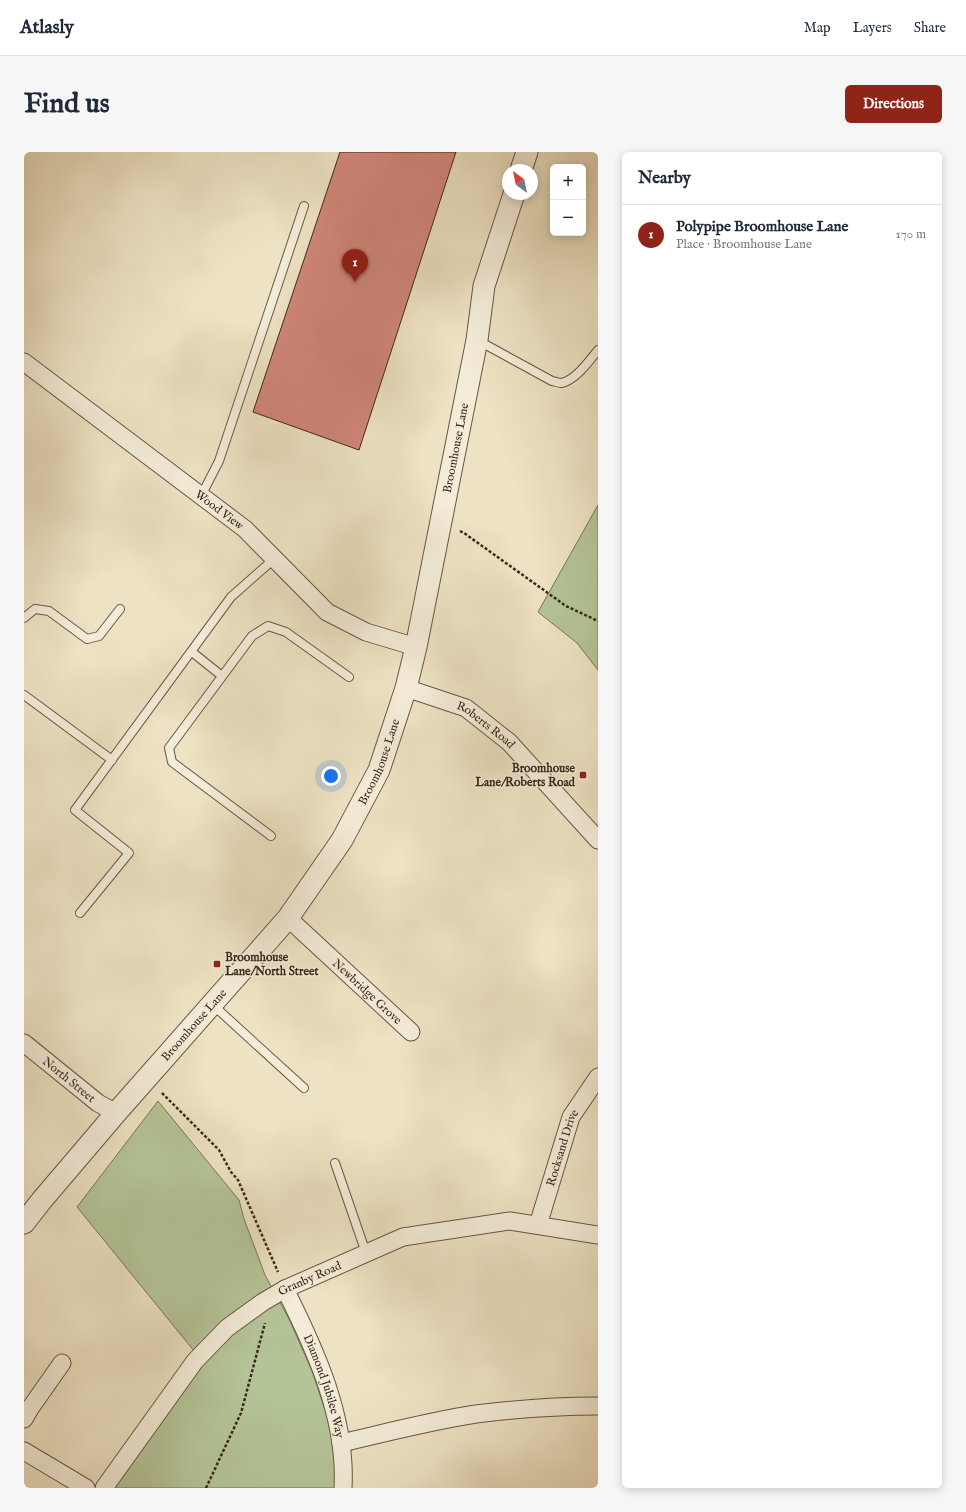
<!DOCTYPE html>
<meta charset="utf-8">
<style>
:root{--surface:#fff;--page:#f6f6f7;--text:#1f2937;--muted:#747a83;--line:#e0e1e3;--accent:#8f2418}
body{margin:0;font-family:"IM FELL English",serif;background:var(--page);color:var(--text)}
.controls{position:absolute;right:12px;top:12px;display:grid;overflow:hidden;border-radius:6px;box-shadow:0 2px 10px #0003}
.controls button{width:36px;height:36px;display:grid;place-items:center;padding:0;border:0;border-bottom:1px solid var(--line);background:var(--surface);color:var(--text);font:20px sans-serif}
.compass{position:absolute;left:478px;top:12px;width:36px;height:36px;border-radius:50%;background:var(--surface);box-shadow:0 2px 10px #0003;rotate:327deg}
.you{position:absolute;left:307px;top:624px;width:14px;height:14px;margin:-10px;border:3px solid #fff;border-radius:50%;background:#1a73e8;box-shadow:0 0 0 6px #1a73e833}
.badge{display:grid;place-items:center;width:26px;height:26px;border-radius:50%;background:var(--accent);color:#fff;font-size:13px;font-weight:700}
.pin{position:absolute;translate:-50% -33px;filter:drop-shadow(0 1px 2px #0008)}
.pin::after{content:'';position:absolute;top:21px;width:14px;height:12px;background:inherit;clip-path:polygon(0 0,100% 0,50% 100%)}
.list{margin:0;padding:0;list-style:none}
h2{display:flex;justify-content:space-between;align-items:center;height:52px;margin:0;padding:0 16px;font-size:17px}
h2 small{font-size:13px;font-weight:400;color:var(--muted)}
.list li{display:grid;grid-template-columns:26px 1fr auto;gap:12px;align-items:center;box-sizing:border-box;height:60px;padding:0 16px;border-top:1px solid var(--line)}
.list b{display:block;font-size:15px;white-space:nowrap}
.list p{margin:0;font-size:13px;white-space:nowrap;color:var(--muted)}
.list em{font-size:13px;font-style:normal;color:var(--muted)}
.map{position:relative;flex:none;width:574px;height:1336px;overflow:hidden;border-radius:6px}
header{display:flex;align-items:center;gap:24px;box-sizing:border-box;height:56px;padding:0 20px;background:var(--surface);border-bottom:1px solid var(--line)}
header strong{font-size:19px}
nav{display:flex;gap:22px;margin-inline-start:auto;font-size:14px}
.intro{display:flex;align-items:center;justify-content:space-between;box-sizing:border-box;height:96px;padding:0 24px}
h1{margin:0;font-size:28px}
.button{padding:10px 18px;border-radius:6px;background:var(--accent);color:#fff;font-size:14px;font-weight:700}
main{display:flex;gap:24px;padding:0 24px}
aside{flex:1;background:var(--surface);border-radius:6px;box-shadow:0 2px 10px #0003}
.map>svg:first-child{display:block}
.green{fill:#b4c497;stroke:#78765a}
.building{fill:#d08679;stroke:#3b281d}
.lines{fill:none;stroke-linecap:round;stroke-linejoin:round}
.service-casing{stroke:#685646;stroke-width:10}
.minor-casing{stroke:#685646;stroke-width:19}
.tertiary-casing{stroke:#685646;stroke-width:23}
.path{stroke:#3b281d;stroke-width:2.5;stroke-dasharray:3 2;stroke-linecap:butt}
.service{stroke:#f3ecd8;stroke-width:8}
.minor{stroke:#f3ecd8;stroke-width:17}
.tertiary{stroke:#f3ecd8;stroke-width:21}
.poi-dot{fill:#8f2418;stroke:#f3ecd8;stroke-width:1.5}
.labels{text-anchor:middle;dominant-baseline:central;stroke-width:3;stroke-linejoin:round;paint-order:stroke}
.street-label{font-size:12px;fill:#3b281d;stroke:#f3ecd8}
.poi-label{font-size:12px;font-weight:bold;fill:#3b281d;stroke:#f3ecd8;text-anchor:end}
</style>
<header>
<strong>Atlasly</strong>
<nav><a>Map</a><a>Layers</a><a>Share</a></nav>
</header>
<div class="intro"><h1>Find us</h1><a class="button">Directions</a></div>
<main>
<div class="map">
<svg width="574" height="1336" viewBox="0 0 574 1336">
<rect width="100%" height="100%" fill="#ede2c3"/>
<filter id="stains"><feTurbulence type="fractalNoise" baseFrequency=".005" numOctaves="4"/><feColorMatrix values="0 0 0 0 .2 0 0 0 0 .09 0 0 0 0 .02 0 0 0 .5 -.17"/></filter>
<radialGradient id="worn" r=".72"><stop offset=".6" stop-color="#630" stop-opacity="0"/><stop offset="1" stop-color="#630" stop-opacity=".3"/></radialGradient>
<path class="green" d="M 574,353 L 574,518 L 553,491 L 514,460 Z
M 134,949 L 215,1048 L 220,1067 L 241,1123 L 265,1167 L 288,1219 L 312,1291 L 311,1336 L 90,1336 L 179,1210 L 53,1055 Z"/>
<path class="building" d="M 316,0 L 432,0 L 335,298 L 229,260 Z"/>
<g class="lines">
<g class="service-casing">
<path id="service" d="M 453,188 L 528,229 C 530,229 534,231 537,231 C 551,229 566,208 574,198
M 177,344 L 195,309 L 280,54
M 0,466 L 11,457 L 25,459 L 63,487 L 75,484 L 96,457
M 168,500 L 198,524
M 0,543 L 88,608
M 247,684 L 148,610 L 145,596 L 228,484 L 244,474 L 262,480 L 325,525
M 56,761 L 105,701 L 51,658 L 207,445 L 250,407
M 189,853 L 280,936
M 311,1011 L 342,1101"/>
</g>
<g class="minor-casing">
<g id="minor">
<path id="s1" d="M 0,210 L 221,377 L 303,460 L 342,480 L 392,495"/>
<path id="s2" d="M 382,536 L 442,556 L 485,590 L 574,688"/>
<path id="s3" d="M 264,766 L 387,880"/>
<path id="s4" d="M 0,891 L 74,951 L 92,961"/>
<path id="s5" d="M 514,1073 L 547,965 L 574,925"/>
<path id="s6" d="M 261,1137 C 291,1197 323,1266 319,1336"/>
<path d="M 0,1267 L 7,1255 L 38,1211"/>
<path d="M 317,1291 C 361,1281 406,1269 452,1262 C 492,1257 533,1254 574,1254"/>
<path d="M 0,1299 L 62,1336"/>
<path id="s7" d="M 80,1336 L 171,1209 L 203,1176 L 239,1150 L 261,1137 L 379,1085 L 486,1069 L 574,1083"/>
</g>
</g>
<g class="tertiary-casing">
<g id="tertiary">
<path d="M 497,18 L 503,0"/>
<path id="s8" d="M 0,1071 L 18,1048 L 92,961 L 264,766 L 318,688 L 355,618 L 382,536 L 392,495 L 453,188 L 460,134 L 490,42"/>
</g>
</g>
<path class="path" d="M 436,379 L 440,381 L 542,454 L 574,469
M 138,941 L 195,998 L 207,1020 L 214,1028 L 254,1120
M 182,1336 L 217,1261 L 241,1171"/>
<use href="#service" class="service"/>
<use href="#minor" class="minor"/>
<use href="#tertiary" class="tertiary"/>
</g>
<g class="poi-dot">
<rect x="555" y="619" width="8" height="8" rx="2"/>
<rect x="189" y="808" width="8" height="8" rx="2"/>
</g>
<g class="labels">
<g class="street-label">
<text stroke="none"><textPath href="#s8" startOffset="909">Broomhouse Lane</textPath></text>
<text stroke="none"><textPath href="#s1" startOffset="245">Wood View</textPath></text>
<text stroke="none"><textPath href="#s2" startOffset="89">Roberts Road</textPath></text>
<text stroke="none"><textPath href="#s8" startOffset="585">Broomhouse Lane</textPath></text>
<text stroke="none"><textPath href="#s3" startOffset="108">Newbridge Grove</textPath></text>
<text stroke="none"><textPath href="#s8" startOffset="261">Broomhouse Lane</textPath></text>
<text stroke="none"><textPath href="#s4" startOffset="58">North Street</textPath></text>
<text stroke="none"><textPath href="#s5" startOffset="81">Rocksand Drive</textPath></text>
<text stroke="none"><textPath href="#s7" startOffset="299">Granby Road</textPath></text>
<text stroke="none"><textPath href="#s6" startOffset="105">Diamond Jubilee Way</textPath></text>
</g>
<g class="poi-label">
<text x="551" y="616">Broomhouse<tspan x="551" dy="14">Lane/Roberts Road</tspan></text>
<text x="201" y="805" text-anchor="start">Broomhouse<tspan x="201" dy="14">Lane/North Street</tspan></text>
</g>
</g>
<rect width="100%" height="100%" filter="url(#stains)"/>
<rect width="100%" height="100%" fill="url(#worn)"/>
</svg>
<div class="controls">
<button>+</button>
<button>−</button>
</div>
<svg class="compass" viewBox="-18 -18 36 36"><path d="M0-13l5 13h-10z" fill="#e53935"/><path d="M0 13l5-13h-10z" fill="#747a83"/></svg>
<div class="you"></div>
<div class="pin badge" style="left:331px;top:130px">1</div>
</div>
<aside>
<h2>Nearby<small></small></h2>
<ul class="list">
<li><span class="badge">1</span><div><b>Polypipe Broomhouse Lane</b><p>Place · Broomhouse Lane</p></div><em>170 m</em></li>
</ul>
</aside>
</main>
